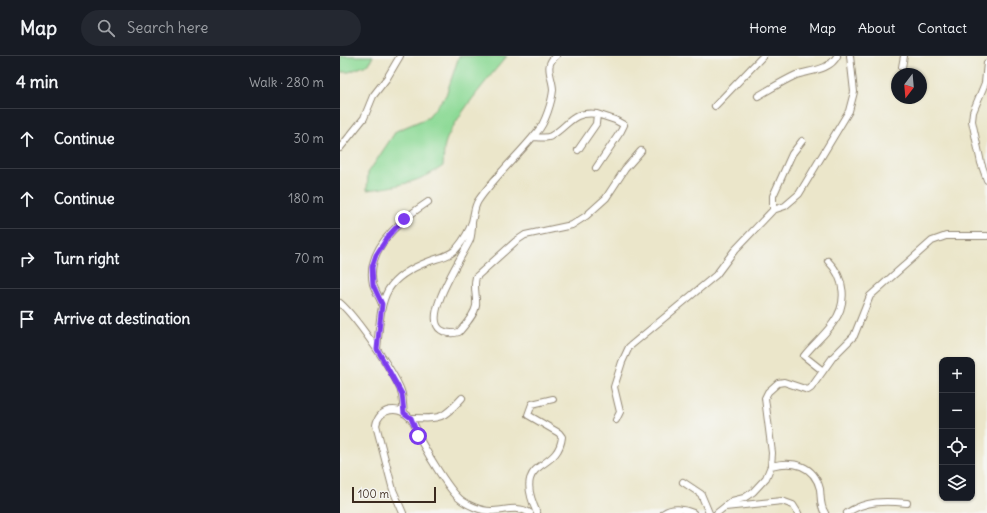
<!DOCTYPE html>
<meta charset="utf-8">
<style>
:root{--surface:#171b24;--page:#242831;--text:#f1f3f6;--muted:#9ea1a6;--line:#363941}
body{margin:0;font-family:Delius,sans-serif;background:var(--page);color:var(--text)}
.controls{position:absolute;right:12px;bottom:12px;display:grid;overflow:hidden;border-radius:8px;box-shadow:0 1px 3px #0004}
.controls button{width:36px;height:36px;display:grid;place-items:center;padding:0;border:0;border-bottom:1px solid var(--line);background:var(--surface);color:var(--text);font:20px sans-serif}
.compass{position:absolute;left:551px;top:12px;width:36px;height:36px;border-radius:50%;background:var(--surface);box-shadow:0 1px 3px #0004;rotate:196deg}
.scale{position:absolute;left:12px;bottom:10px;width:84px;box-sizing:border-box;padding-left:4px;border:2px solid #3b2a1e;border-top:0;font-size:11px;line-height:14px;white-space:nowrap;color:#3b2a1e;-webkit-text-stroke:3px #f6f6f2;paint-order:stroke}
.stop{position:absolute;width:12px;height:12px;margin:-9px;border:3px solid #7c3aed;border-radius:50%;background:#fff}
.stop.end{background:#7c3aed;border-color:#fff;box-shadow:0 1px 4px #0008}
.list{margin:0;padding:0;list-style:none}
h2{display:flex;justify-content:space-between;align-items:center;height:52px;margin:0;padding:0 16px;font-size:17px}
h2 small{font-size:13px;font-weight:400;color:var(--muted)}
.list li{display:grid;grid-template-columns:26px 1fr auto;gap:12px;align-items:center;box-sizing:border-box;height:60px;padding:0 16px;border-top:1px solid var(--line)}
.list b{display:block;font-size:15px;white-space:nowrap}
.list em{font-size:13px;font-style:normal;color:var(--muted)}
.icon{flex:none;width:22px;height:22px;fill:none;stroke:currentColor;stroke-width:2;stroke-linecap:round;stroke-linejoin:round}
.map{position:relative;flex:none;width:647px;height:457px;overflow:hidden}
header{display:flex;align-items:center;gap:24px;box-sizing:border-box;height:56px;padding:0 20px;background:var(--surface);border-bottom:1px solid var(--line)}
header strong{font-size:19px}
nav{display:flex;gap:22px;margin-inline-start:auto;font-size:14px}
.search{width:280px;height:36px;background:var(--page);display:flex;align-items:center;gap:10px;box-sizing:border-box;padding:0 14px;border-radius:22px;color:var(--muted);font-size:15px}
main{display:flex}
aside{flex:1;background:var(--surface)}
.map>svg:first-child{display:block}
.green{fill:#8eda97;stroke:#64825a}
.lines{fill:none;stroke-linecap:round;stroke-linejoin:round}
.minor-casing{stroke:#938874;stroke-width:8}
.minor{stroke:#fff;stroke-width:6}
.route{stroke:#7c3aed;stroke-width:5}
</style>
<header>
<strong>Map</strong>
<div class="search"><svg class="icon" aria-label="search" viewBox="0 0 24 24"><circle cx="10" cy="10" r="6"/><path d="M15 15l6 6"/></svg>Search here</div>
<nav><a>Home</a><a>Map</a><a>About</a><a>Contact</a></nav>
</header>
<main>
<aside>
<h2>4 min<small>Walk · 280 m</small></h2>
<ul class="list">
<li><svg class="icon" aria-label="ahead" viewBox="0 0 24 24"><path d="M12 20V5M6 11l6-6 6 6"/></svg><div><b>Continue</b></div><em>30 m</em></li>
<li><svg class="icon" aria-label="ahead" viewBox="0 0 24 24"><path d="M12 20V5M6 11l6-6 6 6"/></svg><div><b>Continue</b></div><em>180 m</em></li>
<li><svg class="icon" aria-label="right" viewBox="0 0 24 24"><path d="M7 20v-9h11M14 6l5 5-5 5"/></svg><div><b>Turn right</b></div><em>70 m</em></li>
<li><svg class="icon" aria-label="arrive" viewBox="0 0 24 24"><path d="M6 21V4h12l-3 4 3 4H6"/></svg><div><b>Arrive at destination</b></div></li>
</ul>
</aside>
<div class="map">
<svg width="647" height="457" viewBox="0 0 647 457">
<rect width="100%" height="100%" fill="#f6f6f2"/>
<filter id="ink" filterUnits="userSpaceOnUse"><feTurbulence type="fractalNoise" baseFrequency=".025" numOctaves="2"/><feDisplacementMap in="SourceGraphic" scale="8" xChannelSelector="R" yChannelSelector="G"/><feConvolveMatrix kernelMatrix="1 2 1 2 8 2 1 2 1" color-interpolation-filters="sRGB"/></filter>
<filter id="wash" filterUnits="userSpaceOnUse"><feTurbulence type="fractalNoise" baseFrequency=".012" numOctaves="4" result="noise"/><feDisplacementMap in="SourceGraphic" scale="16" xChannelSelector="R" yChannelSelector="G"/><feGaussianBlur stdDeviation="0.9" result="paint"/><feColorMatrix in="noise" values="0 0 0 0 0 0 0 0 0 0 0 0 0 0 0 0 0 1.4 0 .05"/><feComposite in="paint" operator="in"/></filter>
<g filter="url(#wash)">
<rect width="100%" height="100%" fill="#ebe6ca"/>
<path class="green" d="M 0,0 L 33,0 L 29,8 L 9,16 L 0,16 Z
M 119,0 L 167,0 C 151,19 111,66 105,88 C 103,95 104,103 103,110 C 80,126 56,131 27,134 L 28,117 L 56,75 L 87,62 L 106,39 Z"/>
</g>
<g filter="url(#ink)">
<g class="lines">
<g class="minor-casing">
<path id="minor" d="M 647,7 L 645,27 L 633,56 L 632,65 L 641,107 L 647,124
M 562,11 L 564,0
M 418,40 C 430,33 443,25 456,19 C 470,14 489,15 497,0
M 375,50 L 423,0
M 193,81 C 198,81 207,83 211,80 C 230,69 231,55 257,58 L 256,68 L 238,94
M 0,92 L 24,62 L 33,40 L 47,22 L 60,0
M 256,112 L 281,75 L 284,69 L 275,64 L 257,58
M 433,154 L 433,140 L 452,98 L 462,85
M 132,166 C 132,172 132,178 130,184 C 123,200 81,261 101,274 C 107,278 112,278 119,276 C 125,269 134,260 136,250 C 137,240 133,231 136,221 L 176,185 L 185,179 L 232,169 L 246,160 L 266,142 L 285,113 L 301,95
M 0,247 C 15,260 57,319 62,338 C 63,344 63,351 64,357
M 42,248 C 40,242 35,235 33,228 C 25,193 62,163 88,146
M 37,293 C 42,244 39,224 90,205 C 98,202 111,200 117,192 C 123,185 129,175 132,166 C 134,159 134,151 138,145 C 155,120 178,100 197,76 C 205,68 212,45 213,34 C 213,22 203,9 216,0
M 483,315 L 464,300 C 473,288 485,279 493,267 C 508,247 505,222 488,205
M 71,362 C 100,363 102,364 122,342
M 276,364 L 280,356 L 274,331 L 282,306 L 289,291 L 376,219 L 394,195 L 433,154 L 445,150 L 459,138 L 509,55 L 514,36 L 510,0
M 431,410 C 453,404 474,409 480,433 C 481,442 480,450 485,457
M 343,426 L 361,438 L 369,457
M 385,451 L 442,445 L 453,449 L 458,457
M 63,457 L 53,434 L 36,369 C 39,352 59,349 70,362 C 76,368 78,379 82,387 C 89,400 109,434 120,443 C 127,449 141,455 151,455 C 164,455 178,449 190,457
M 197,457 C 171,400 218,418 222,381 L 219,377 L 188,359 L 192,348 L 213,343
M 324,457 C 332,451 344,453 353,457
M 377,457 L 392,445 L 404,442 L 413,436 L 426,422 L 431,410 L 432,397 L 426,350 L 425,342 L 428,336 L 438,327 L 444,326 L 468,334 L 471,332 L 493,301 L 514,280 L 530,240 L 592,185 L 606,180 L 647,180
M 507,457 C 526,444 546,445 567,447"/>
</g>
<use href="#minor" class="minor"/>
</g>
</g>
<g class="lines" filter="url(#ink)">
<path class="route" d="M 64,163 L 49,179 L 36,199 L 32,211 L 33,229 L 42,248 L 37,293 L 62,338 L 64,357 L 71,362 L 78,380"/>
</g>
</svg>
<div class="controls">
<button>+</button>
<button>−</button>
<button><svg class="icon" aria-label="locate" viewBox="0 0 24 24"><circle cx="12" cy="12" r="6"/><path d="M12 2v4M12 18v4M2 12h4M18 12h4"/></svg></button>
<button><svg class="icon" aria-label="layers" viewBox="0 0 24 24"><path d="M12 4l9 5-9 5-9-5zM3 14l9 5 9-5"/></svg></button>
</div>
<svg class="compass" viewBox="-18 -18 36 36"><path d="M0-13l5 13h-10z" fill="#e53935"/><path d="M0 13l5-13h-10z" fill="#9ea1a6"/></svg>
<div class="scale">100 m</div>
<div class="stop" style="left:78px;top:380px"></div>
<div class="stop end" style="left:64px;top:163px"></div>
</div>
</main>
